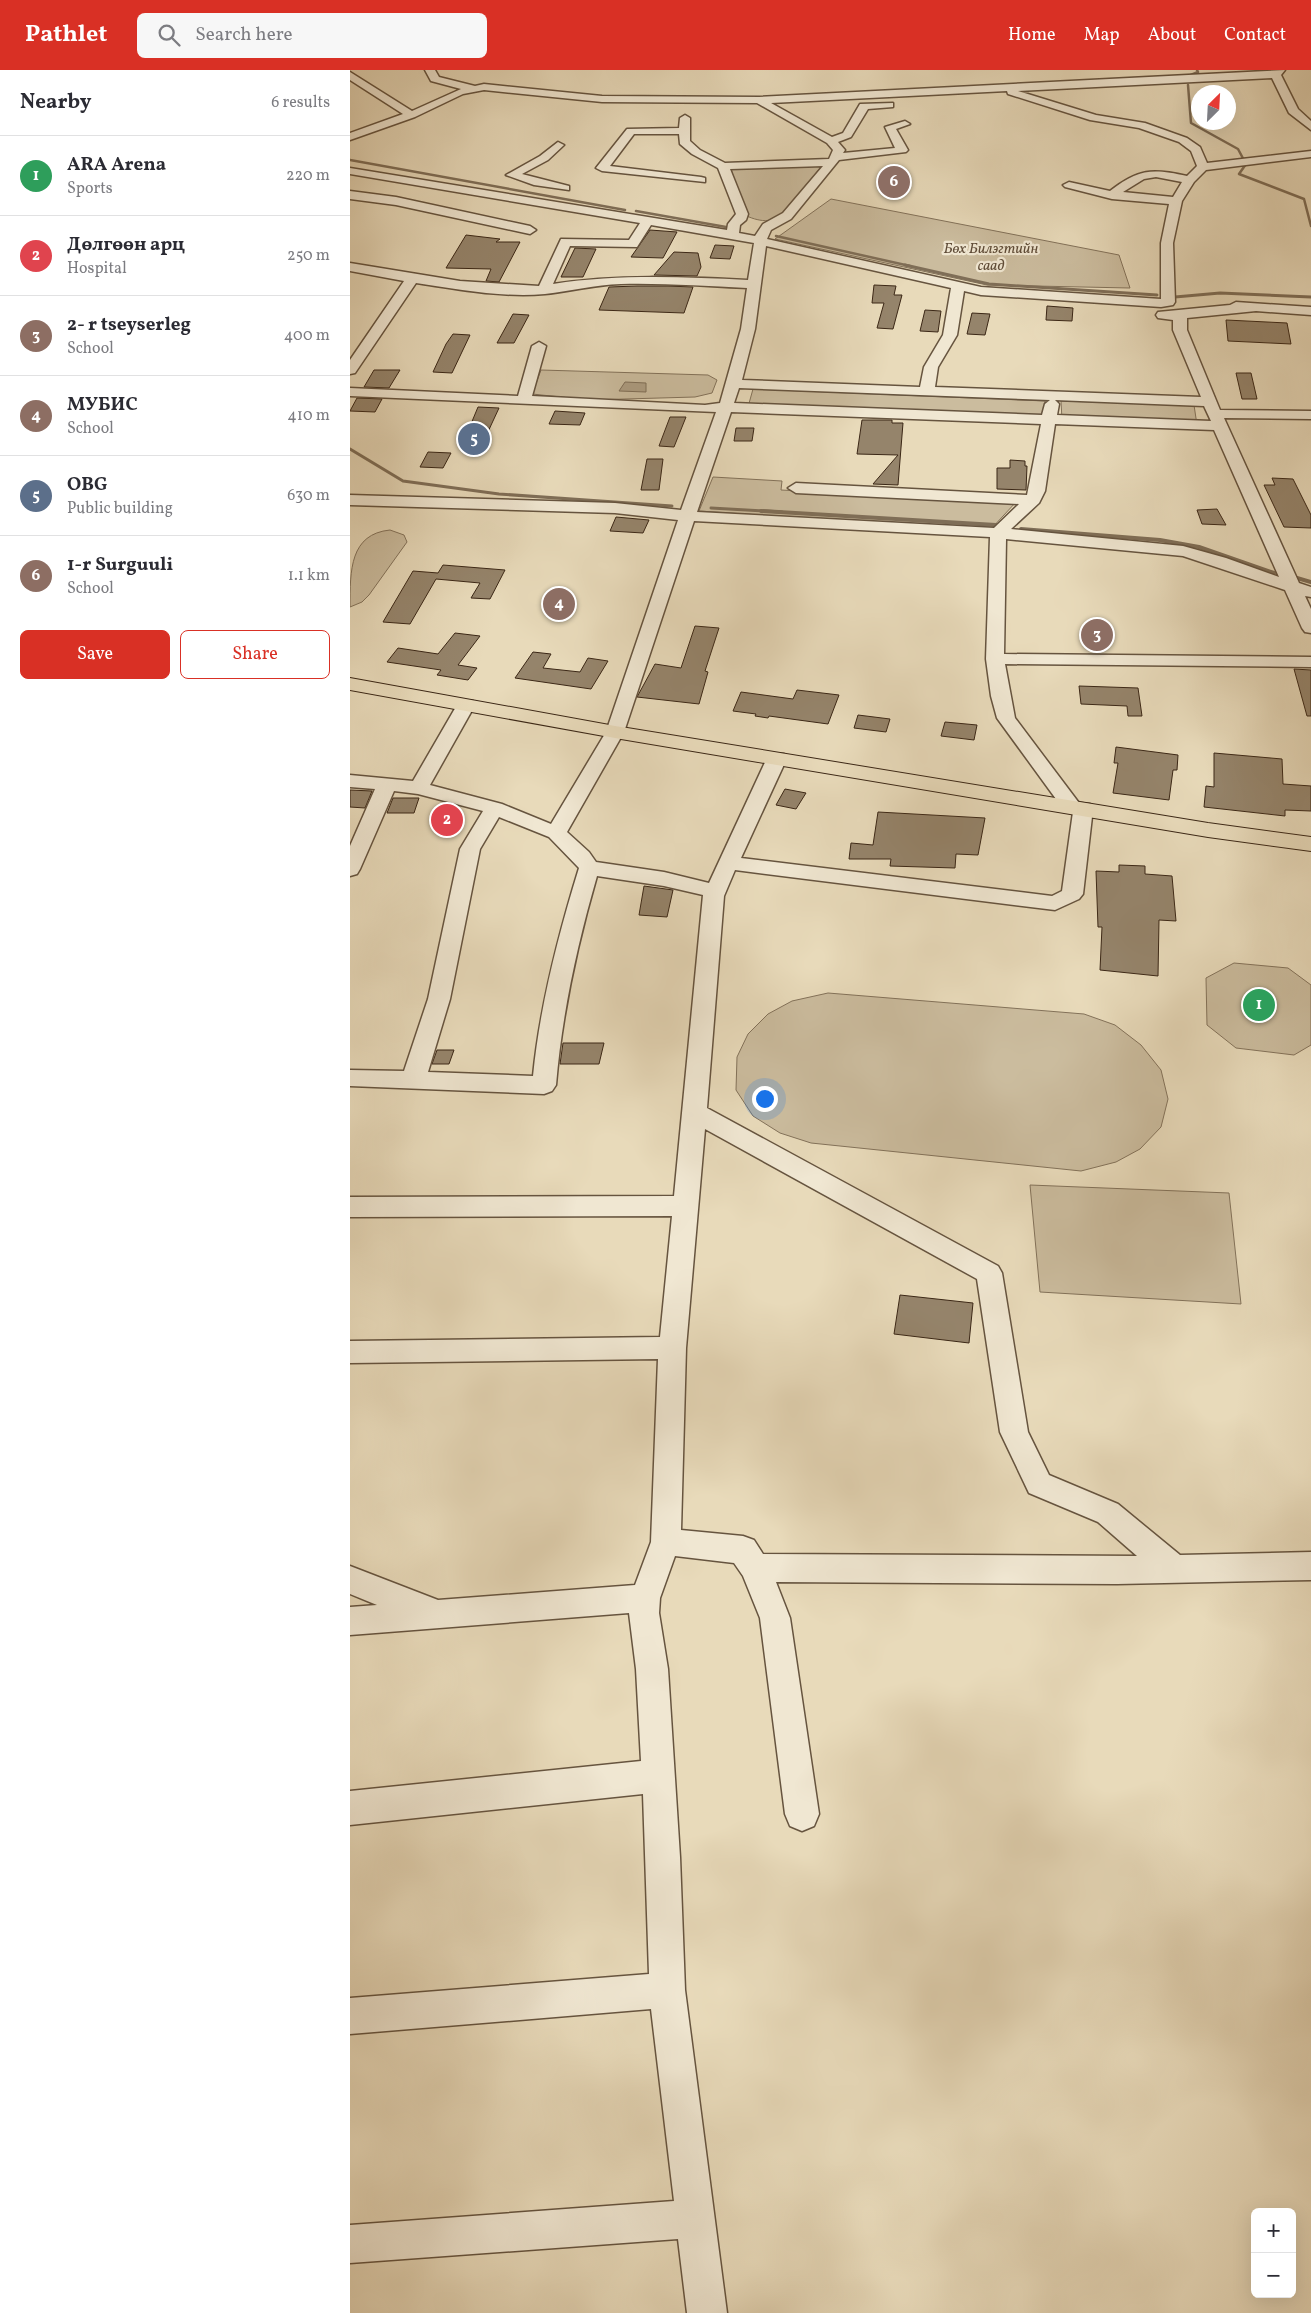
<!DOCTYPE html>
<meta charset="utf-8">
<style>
:root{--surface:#fff;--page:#f7f7f7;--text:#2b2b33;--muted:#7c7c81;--line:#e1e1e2;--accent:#d93025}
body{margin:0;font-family:Vollkorn,serif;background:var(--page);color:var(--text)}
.controls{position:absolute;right:15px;bottom:15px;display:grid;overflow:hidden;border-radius:8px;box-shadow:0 5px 20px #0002}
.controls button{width:45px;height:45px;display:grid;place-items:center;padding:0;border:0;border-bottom:1px solid var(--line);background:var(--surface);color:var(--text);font:25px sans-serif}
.compass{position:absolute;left:841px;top:15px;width:45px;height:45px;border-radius:50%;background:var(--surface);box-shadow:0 5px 20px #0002;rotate:24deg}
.you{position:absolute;left:414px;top:1028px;width:18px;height:18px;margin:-12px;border:4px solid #fff;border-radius:50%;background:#1a73e8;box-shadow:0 0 0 8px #1a73e833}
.badge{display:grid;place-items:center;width:32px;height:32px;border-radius:50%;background:var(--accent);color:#fff;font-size:16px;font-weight:700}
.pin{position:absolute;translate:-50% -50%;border:2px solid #fff;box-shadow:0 1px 5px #0006}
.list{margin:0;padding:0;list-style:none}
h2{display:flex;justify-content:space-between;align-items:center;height:65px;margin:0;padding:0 20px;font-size:21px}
h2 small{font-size:16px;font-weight:400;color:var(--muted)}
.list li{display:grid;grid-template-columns:32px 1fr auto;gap:15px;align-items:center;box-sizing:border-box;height:80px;padding:0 20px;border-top:1px solid var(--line)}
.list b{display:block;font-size:19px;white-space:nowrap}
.list p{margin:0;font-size:16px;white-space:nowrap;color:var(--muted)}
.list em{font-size:16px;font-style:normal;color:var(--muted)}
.actions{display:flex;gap:10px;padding:15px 20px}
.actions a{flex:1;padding:11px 0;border:1px solid var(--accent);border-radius:8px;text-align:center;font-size:18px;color:var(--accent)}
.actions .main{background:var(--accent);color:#fff}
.icon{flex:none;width:28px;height:28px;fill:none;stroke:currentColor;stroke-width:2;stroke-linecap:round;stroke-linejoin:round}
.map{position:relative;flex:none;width:961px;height:2243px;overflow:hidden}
header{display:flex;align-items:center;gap:30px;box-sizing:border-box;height:70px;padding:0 25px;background:var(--accent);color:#fff}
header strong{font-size:24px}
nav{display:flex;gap:28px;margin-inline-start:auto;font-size:18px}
.search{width:350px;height:45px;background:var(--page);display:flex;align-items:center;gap:12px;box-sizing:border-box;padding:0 18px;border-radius:8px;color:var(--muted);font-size:19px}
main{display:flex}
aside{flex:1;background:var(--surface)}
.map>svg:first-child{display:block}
.green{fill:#cbbc9e;stroke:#83725a}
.water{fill:#ad9d82;stroke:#7f6e57}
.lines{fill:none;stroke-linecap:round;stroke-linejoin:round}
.stream-far2{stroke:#7f6e57;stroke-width:2.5}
.stream-far1{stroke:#7f6e57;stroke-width:3}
.stream{stroke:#7f6e57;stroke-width:4}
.building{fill:#95846b;stroke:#3b2716}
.minor-casing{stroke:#66543f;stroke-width:3}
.highway-casing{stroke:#3b2716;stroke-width:2}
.minor{fill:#f0e7d2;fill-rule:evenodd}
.highway{fill:#e8daba;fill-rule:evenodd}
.labels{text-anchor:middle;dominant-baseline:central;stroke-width:4.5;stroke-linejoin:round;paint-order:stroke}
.far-park-label{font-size:15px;font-style:italic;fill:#5f4c38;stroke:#f0e7d2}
</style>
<header>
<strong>Pathlet</strong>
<div class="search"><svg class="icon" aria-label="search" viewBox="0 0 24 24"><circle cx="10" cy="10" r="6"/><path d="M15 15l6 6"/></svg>Search here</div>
<nav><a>Home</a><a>Map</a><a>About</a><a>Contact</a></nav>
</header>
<main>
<aside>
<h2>Nearby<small>6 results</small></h2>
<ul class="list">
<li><span class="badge" style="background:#2e9e5b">1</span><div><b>ARA Arena</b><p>Sports</p></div><em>220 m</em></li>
<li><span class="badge" style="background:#e0444e">2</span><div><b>Дөлгөөн арц</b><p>Hospital</p></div><em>250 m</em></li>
<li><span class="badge" style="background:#8d6e63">3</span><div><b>2- r tseyserleg</b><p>School</p></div><em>400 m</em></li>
<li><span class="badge" style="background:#8d6e63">4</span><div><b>МУБИС</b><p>School</p></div><em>410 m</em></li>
<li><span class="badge" style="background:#5c6f8a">5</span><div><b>OBG</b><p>Public building</p></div><em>630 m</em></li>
<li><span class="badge" style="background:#8d6e63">6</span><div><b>1-r Surguuli</b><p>School</p></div><em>1.1 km</em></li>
</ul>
<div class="actions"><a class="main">Save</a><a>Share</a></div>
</aside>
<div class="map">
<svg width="961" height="2243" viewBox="0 0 961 2243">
<rect width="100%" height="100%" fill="#e8daba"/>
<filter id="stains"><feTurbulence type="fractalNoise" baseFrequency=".004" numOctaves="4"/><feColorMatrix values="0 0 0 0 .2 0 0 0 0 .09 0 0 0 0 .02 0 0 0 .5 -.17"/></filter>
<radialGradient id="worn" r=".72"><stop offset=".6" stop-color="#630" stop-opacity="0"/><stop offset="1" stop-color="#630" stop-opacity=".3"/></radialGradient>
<path class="green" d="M 472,95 C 465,104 442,142 435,146 C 420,154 405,151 391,143 L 394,141 L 381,99 Z
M 481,129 L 769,185 L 780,218 L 637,215 L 425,169 Z
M 191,300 L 358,305 L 367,310 L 362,323 L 345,327 L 240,330 L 182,324 Z
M 403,319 L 695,331 L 694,349 L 398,337 Z
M 711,331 L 844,335 L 847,355 L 712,350 Z
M 363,407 L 432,411 L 431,420 L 667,431 L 640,460 L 349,441 Z
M 40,460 L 54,465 L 57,472 L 19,525 L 12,532 L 0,537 C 0,500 0,464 40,460 Z
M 884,893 L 938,898 L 961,915 L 961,975 L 944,985 L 886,978 L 857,955 L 856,908 Z
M 478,923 L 734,944 L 765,955 L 791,975 L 811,1000 L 818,1029 L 811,1057 L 790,1079 L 766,1092 L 731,1101 L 461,1073 L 430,1063 L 403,1046 L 386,1020 L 387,987 L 398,964 L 418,944 L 442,931 Z
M 680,1115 L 879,1123 L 891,1234 L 690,1222 Z"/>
<path class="water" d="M 275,312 L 296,313 L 296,322 L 269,321 Z"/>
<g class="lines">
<path class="stream-far2" d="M 836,7 L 848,2 L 847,0
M 838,15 L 841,53 L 888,79 L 896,94 L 889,104 L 954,129 L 961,156
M 0,90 L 275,140
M 286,141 L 376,157
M 426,166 L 560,196"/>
<path class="stream-far1" d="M 555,195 L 639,214 L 807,225
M 825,227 L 870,223 L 961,227
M 0,379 L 53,411 L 149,424 L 322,436
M 361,438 L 432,442"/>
<path class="stream" d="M 411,441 L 646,455
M 671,459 L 810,470 L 849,477 L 924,503
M 947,508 L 961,512"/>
</g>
<path class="building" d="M 300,160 L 327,162 L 313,188 L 281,187 Z
M 116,165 L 150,169 L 146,172 L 170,172 L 149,212 L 136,211 L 141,199 L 96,198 Z
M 365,175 L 384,176 L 380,189 L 360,188 Z
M 225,178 L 246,179 L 233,207 L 211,207 Z
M 324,182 L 348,183 L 351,197 L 347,206 L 304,205 Z
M 524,215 L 546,216 L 544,225 L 552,225 L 543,259 L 527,258 L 534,233 L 522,233 Z
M 287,216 L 318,216 L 343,217 L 334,243 L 249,240 L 259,217 Z
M 697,236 L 723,238 L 722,251 L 696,250 Z
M 575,240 L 591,241 L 588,262 L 570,261 Z
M 622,243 L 640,244 L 635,265 L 617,264 Z
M 163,244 L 179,245 L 164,273 L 147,273 Z
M 876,250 L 937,253 L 941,274 L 878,271 Z
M 103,264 L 120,265 L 102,303 L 83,302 L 96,274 Z
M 24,300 L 50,300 L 39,318 L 14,317 Z
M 886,303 L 901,303 L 907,329 L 892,329 Z
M 7,328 L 32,329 L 25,342 L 0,341 Z
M 128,337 L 149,338 L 130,379 L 111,378 Z
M 205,341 L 235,343 L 230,355 L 199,354 Z
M 320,347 L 336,347 L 324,377 L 309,376 Z
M 512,350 L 542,350 L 542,353 L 553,353 L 548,415 L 523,414 L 548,385 L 507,384 Z
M 386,358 L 404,358 L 402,371 L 384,371 Z
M 78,382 L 101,383 L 93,398 L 70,397 Z
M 297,389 L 313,389 L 309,420 L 291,420 Z
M 660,390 L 675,391 L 675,396 L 677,396 L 676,420 L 647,419 L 647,398 L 660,398 Z
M 922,408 L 943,409 L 961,445 L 961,458 L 934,457 L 914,415 L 925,415 Z
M 867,439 L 876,455 L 852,454 L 847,440 Z
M 266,447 L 299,450 L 293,463 L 260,461 Z
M 93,495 L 155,500 L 140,529 L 121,528 L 130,513 L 86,509 L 60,554 L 33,552 L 63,501 L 88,503 Z
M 345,556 L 369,558 L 355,601 L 358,602 L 349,634 L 287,627 L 305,594 L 331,598 Z
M 105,563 L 130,566 L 108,595 L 127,598 L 118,610 L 87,605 L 91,600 L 37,592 L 48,578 L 88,584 Z
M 183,582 L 201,584 L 193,598 L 230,602 L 238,588 L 258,591 L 241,619 L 165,608 Z
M 944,599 L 961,600 L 961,646 L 957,646 Z
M 729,616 L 788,618 L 792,646 L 778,646 L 777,636 L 731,634 Z
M 447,620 L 489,625 L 478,654 L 419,646 L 418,648 L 405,646 L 406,644 L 383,641 L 391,622 L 443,629 Z
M 508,645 L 540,649 L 536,662 L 504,658 Z
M 595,652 L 627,655 L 624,670 L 591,666 Z
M 766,677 L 828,685 L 827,700 L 823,700 L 819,730 L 763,723 L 768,693 L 764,693 Z
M 864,683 L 932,689 L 933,714 L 961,716 L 961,741 L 935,740 L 935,746 L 854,737 L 856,716 L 864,717 Z
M 435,719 L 456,723 L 446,739 L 426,735 Z
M 0,720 L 22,721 L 15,738 L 0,737 Z
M 43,728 L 69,728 L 64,743 L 37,743 Z
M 528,742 L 635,748 L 628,785 L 606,784 L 605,798 L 540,796 L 541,789 L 499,789 L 501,773 L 523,775 Z
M 769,795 L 795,796 L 795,804 L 822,806 L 826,851 L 809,850 L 808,906 L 750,900 L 752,857 L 748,857 L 746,801 L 769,802 Z
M 294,816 L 323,820 L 317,847 L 289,845 Z
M 213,973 L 254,973 L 249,994 L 210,994 Z
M 87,980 L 104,980 L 99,994 L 82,994 Z
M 550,1225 L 623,1233 L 619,1273 L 544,1264 Z"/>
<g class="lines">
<g class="minor-casing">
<path id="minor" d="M 75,0 L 85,0 L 89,7 L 125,16 L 134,14 L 252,26 L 409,27 L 935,0 L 931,5 L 948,39 L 961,51 L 961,60 L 939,43 L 922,8 L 668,21 L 746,45 L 795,53 L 837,68 L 850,77 L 857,93 L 961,81 L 961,87 L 856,100 L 844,112 L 832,131 L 823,173 L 825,232 L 823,235 L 811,237 L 631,225 L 614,221 L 607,265 L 588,297 L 585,317 L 851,327 L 823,260 L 823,250 L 808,248 L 806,245 L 808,242 L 880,235 L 886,232 L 961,237 L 961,245 L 906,241 L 837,248 L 837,260 L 870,340 L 961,341 L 961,349 L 874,348 L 949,513 L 961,517 L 961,527 L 955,526 L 961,539 L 961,563 L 955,562 L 952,558 L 935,520 L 833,486 L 656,469 L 654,584 L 961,587 L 961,597 L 655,594 L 665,648 L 729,733 L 740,734 L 743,738 L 733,824 L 729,829 L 705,840 L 385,800 L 374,826 L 357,1038 L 648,1196 L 652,1203 L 678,1362 L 699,1405 L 768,1434 L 830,1485 L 961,1482 L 961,1510 L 767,1514 L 426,1512 L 440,1548 L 469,1744 L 464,1756 L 452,1761 L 440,1756 L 435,1744 L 410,1548 L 393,1506 L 384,1493 L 325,1486 L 310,1528 L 309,1543 L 318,1599 L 330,1787 L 335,1920 L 377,2243 L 337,2243 L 328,2169 L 0,2193 L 0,2155 L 324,2131 L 301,1939 L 0,1964 L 0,1928 L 299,1904 L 293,1724 L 0,1755 L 0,1721 L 291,1691 L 286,1599 L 279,1543 L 0,1565 L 0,1537 L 27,1535 L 0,1524 L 0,1496 L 88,1530 L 285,1515 L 301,1472 L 308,1289 L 0,1293 L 0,1271 L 310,1267 L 322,1146 L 0,1147 L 0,1127 L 324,1126 L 353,825 L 314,816 L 247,806 C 227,875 212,944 206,1015 L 202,1021 L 194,1024 L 0,1016 L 0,1000 L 54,1001 L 78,929 L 110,779 L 133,741 L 68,724 L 44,721 L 10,799 L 7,804 L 0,806 L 0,776 L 25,719 L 0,717 L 0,705 L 63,711 L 107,635 L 109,631 L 123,631 L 125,635 L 80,715 L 152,734 L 201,754 L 256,662 L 328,450 L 265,443 L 0,435 L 0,425 L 265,433 L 331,440 L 366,342 L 0,326 L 0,318 L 168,326 L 182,276 L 189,272 L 196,276 L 182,326 L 355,335 L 370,333 L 391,259 L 397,218 C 355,216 313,213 271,214 C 245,215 221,221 195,224 C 153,228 107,219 66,213 L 5,303 L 0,304 L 0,290 L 54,211 L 0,201 L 0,193 L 110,211 L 189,216 L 211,169 L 279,170 L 290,153 L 0,104 L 0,98 L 377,160 L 378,154 L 386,144 L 368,98 L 342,84 L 330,74 L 329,64 L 284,64 L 260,96 L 351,107 L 355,108 L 355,112 L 252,101 L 246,98 L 277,59 L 329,58 L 330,48 L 335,45 L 340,48 L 340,71 L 350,80 L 375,93 L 479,89 L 483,80 L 477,73 L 407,33 L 252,32 L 134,20 L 113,24 L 65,47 L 0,70 L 0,63 L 53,44 L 0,10 L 0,2 L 62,41 L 111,19 L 81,11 ZM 657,21 L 658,24 L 740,50 L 789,58 L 829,72 L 841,81 L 847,96 L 837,106 C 802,98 788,99 760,121 L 719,112 L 713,115 L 715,117 L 762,129 L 819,134 L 811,173 L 811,229 L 631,217 L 417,169 L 421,160 L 441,149 L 489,90 L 556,82 L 558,80 L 546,59 L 560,54 L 555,51 L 535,57 L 545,78 L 493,83 L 495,80 L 488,72 L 501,67 L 518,39 L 543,37 L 543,33 L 510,34 L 493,63 L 482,67 L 421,33 ZM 473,96 L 433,143 L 413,154 L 405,166 L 389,163 L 390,155 L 396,150 L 398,144 L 380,99 ZM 806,107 L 832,112 L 823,127 L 773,122 L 794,109 ZM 301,155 L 404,173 L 398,210 C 332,207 268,204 203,214 L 220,176 L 287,177 ZM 416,176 L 601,218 L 593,265 L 574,297 L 570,317 L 392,310 L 405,259 ZM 389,318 L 700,330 L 695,334 L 692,345 L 384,333 ZM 705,330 L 854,336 L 861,351 L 707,345 L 709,334 ZM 381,342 L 691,354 L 677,425 L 446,413 L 438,418 L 446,423 L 669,434 L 644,458 L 347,442 ZM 705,354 L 864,360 L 929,507 L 876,488 L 833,476 L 661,459 L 689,433 L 695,421 ZM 344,451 L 640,467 L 636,589 L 641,626 L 647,648 L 714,740 L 723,742 L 712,821 L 702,826 L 391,788 L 437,688 L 434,684 L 420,684 L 417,688 L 359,813 L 314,802 L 246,792 L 239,782 L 217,762 L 274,662 ZM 149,747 L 199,767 L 229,798 C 208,866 190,935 183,1006 L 78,1002 L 100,929 L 130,779 ZM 355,1059 L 627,1209 L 650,1362 L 679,1423 L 748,1452 L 787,1486 L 413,1484 L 404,1470 L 393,1466 L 331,1460 L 336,1278 Z
M 208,72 L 214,75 L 198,90 L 172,104 L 219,116 L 219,120 L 184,115 L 156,105 L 190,86 Z
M 0,121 L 46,127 L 180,156 L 186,160 L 180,164 L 46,135 L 0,129 Z"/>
</g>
<g class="highway-casing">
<path id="highway" d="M 0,608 L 265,656 L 858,753 L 961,767 L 961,781 L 858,767 L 265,668 L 0,620 Z"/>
</g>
<use href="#minor" class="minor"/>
<use href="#highway" class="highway"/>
</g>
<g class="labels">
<g class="far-park-label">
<text x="641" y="179">Бөх Билэгтийн<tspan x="641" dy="17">саад</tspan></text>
</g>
</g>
<rect width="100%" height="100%" filter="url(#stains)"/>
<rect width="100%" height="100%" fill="url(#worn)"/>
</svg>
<div class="controls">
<button>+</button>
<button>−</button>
</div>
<svg class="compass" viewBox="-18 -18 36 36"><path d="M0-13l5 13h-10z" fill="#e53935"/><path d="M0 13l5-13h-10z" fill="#7c7c81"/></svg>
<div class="you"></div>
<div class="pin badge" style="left:909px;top:935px;background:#2e9e5b">1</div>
<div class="pin badge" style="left:97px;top:750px;background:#e0444e">2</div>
<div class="pin badge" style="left:747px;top:565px;background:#8d6e63">3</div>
<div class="pin badge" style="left:209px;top:534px;background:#8d6e63">4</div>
<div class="pin badge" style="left:124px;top:369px;background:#5c6f8a">5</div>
<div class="pin badge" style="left:544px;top:112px;background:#8d6e63">6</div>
</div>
</main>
